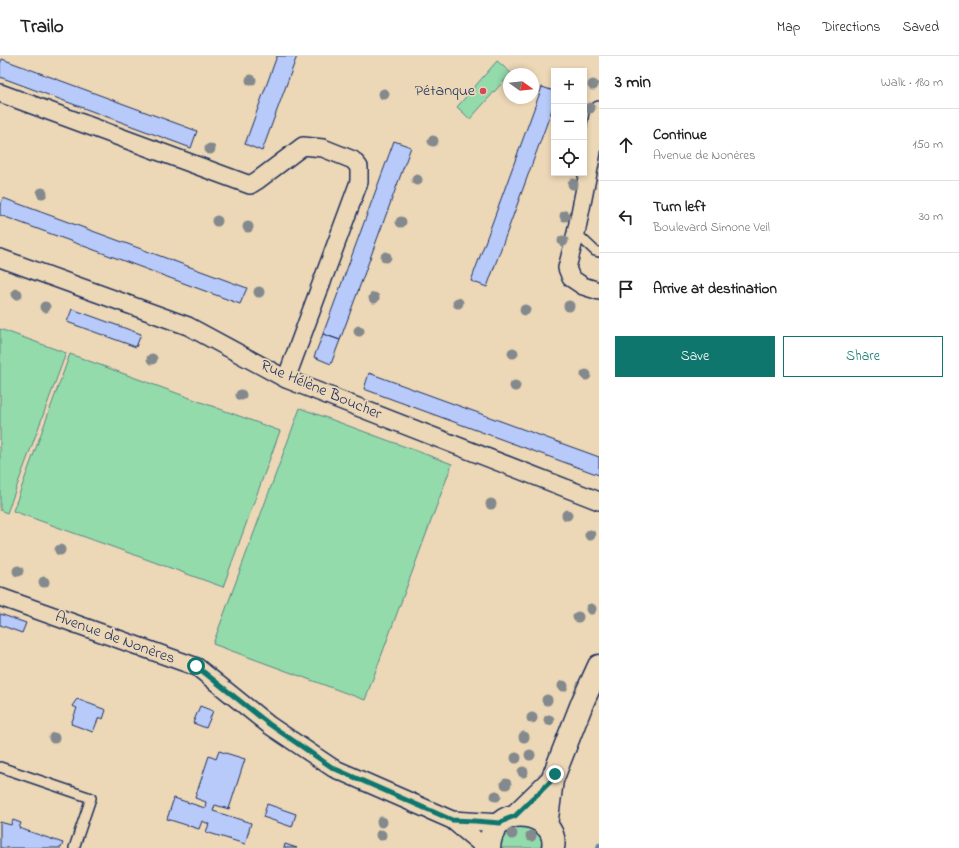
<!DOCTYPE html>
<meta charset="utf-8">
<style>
:root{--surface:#fff;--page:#f6f6f6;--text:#222;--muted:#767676;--line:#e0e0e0;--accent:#0f766e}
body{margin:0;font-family:"Indie Flower",sans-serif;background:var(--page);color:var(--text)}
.controls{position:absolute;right:12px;top:12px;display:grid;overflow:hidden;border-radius:0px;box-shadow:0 2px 6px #0003}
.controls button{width:36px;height:36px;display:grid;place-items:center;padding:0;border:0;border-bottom:1px solid var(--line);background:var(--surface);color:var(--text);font:20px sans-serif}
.compass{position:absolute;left:503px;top:12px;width:36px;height:36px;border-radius:50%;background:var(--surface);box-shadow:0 2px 6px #0003;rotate:105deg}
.stop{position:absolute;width:12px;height:12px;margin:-9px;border:3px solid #0f766e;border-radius:50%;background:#fff}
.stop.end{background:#0f766e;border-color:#fff;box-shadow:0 1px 4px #0008}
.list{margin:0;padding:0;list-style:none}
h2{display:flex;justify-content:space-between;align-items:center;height:52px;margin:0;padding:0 16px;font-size:17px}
h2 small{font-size:13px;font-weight:400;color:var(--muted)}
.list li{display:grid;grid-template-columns:26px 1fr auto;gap:12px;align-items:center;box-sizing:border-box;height:72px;padding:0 16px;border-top:1px solid var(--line)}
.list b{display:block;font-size:15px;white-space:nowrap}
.list p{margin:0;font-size:13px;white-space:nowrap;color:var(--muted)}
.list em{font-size:13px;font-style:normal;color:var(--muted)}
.actions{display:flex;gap:8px;padding:12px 16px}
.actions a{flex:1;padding:9px 0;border:1px solid var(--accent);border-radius:0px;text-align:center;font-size:14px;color:var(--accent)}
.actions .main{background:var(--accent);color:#fff}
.icon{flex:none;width:22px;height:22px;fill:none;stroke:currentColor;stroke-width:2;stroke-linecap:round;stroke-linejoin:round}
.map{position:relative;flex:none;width:599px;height:792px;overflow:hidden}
header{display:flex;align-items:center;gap:24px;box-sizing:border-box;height:56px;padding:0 20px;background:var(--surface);border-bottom:1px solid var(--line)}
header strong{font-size:19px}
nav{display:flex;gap:22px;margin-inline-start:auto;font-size:14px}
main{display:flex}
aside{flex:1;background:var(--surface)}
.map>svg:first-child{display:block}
.green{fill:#93dbab;stroke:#578584}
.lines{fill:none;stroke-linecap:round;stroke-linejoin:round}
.stream{stroke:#6287b4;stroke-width:4.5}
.building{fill:#b8cafa;stroke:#1b2f5e}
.lane-casing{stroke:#1b2f5e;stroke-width:12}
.street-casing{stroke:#1b2f5e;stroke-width:20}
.secondary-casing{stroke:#1b2f5e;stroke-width:25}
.lane{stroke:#ecd7b6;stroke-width:9}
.street{stroke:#ecd7b6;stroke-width:17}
.secondary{stroke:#ecd7b6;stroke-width:22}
.tree{fill:#83898c}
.route{stroke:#0f766e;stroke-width:5}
.poi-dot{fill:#d1495b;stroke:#ecd7b6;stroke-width:1.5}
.labels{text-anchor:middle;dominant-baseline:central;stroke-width:3.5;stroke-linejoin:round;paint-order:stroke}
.poi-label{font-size:16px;fill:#1b2f5e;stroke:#ecd7b6;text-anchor:end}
.street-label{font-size:16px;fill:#1b2f5e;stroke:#ecd7b6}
</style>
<header>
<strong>Trailo</strong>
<nav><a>Map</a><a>Directions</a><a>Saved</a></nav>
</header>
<main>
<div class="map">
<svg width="599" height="792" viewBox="0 0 599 792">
<rect width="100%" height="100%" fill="#ecd7b6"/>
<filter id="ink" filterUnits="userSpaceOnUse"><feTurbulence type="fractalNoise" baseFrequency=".025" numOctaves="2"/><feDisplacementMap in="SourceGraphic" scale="8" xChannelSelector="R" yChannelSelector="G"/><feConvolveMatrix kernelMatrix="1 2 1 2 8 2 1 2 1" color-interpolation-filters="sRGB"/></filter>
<g filter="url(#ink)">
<path class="green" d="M 497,5 L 511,17 L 470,63 L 457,51 Z
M 0,273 L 66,297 L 7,457 L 0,454 Z
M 70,298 L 280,375 L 223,531 L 13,455 Z
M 300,352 L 452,408 L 365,644 L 213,588 Z
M 520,767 L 541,777 L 545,792 L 498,792 L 502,778 Z"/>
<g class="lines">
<path class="stream" d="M 598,792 L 599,789"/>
</g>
<path class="building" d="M 277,0 L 297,0 L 262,95 L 245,88 Z
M 2,3 L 197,75 L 191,92 L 0,21 L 0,8 Z
M 542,31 L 554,35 L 554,48 L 487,231 L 471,225 Z
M 394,85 L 411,91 L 340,284 L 323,278 Z
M 3,142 L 247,232 L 240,248 L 0,159 L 0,150 Z
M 72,253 L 141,278 L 136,291 L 67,266 Z
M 323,278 L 340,284 L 331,308 L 314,301 Z
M 369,317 L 599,401 L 599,419 L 364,333 Z
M 0,558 L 26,567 L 22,577 L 0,569 Z
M 77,643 L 106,654 L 103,663 L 99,661 L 93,676 L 71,668 L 77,652 L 72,650 Z
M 200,650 L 213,655 L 206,672 L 193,667 Z
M 219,695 L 245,703 L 229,753 L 215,749 L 213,755 L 251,767 L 245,788 L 206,776 L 209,768 L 202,765 L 199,773 L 167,763 L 174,742 L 205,752 L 206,746 L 195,742 L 209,700 L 216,703 Z
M 267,748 L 296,758 L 292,771 L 263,761 Z
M 13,764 L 21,767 L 19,772 L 63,787 L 61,792 L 0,792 L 0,766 L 11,769 Z
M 285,788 L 297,792 L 284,792 Z"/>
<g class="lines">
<g class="lane-casing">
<path id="lane" d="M 576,177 L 595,195 L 599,196
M 0,711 L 91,742 L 74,792"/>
</g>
<g class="street-casing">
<path id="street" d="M 0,37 L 250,129 L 258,124 L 303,90 L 323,92 L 353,104 L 359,111 L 359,126 L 286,323
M 599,54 L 590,107 L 576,177 L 567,212 L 571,222 L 583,230 L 599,235
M 0,202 L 188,270 L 286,323 L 599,445
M 0,541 L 197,611 L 269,669 L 333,712 L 452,764 L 486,792
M 452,764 L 500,767"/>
</g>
<g class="secondary-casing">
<path id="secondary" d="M 515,760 L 552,724
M 546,770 L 552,724 L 583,645 L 599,610
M 489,792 C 492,742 560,756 553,792"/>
</g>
<use href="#lane" class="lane"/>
<use href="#street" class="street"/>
<use href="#secondary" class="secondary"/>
</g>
<g class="tree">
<circle cx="251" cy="24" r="5.5"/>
<circle cx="593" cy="29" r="5.5"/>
<circle cx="384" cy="38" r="5.5"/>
<circle cx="590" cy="52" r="5.5"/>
<circle cx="433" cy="85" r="5.5"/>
<circle cx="210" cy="93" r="5.5"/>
<circle cx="417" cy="124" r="5.5"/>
<circle cx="573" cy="128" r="5.5"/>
<circle cx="42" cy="137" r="5.5"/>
<circle cx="565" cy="160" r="5.5"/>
<circle cx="217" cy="165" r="5.5"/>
<circle cx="401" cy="166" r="5.5"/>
<circle cx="248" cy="171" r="5.5"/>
<circle cx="563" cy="185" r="5.5"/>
<circle cx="386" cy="201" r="5.5"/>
<circle cx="259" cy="236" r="5.5"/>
<circle cx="17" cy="238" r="5.5"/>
<circle cx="374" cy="242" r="5.5"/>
<circle cx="458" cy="247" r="5.5"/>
<circle cx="569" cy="250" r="5.5"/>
<circle cx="45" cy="251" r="5.5"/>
<circle cx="525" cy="254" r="5.5"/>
<circle cx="359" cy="275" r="5.5"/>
<circle cx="513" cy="297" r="5.5"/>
<circle cx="152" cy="303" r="5.5"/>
<circle cx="586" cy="319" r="5.5"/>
<circle cx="515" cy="330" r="5.5"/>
<circle cx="241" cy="339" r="5.5"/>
<circle cx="491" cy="448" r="5.5"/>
<circle cx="567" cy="459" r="5.5"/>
<circle cx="590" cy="479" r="5.5"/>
<circle cx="60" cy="494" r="5.5"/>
<circle cx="18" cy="515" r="5.5"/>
<circle cx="44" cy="526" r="5.5"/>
<circle cx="591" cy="553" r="5.5"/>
<circle cx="578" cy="561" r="5.5"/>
<circle cx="563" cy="630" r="5.5"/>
<circle cx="547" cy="644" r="5.5"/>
<circle cx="532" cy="662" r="5.5"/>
<circle cx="549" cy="664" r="5.5"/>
<circle cx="524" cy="681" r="5.5"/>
<circle cx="54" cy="682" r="5.5"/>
<circle cx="530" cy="699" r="5.5"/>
<circle cx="516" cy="702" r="5.5"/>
<circle cx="523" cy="716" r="5.5"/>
<circle cx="506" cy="728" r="5.5"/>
<circle cx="496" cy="740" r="5.5"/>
<circle cx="382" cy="766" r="5.5"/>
<circle cx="512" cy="778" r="5.5"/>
<circle cx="381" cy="779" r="5.5"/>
<circle cx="531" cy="780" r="5.5"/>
</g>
</g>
<g class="lines" filter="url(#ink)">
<path class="route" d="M 196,610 L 269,668 L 333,712 L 452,764 L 475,765 L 500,767 L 507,763 L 515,760 L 552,724 L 555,718"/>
</g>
<circle class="poi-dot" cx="483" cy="35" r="4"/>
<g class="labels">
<g class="poi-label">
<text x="475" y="35">Pétanque</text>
</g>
<g class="street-label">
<text transform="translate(321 334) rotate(23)">Rue Hélène Boucher</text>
<text transform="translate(115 582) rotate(20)">Avenue de Nonères</text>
</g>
</g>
</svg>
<div class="controls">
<button>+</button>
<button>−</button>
<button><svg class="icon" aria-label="locate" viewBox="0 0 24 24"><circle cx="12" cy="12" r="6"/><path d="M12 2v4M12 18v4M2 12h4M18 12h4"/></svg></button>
</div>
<svg class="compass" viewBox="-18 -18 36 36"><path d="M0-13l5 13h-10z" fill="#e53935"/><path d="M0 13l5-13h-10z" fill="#767676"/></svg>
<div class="stop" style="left:196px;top:610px"></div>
<div class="stop end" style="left:555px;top:718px"></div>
</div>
<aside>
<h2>3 min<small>Walk · 180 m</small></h2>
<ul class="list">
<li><svg class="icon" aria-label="ahead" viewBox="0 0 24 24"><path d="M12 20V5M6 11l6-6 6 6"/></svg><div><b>Continue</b><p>Avenue de Nonères</p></div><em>150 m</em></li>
<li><svg class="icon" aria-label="left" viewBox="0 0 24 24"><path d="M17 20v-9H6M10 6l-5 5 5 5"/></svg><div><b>Turn left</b><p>Boulevard Simone Veil</p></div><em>30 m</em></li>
<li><svg class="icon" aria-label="arrive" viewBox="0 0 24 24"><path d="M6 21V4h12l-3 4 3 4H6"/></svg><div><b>Arrive at destination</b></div></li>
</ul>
<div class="actions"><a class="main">Save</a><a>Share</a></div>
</aside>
</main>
